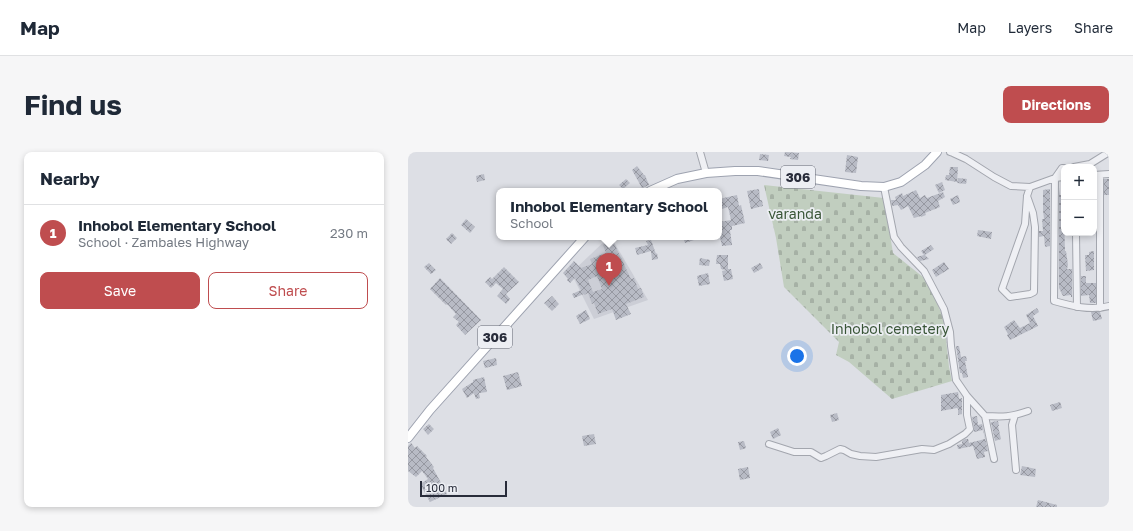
<!DOCTYPE html>
<meta charset="utf-8">
<style>
:root{--surface:#fff;--page:#f6f6f7;--text:#1f2937;--muted:#747a83;--line:#e0e1e3;--accent:#bf4d4f}
body{margin:0;font-family:"Golos Text",sans-serif;background:var(--page);color:var(--text)}
.controls{position:absolute;right:12px;top:12px;display:grid;overflow:hidden;border-radius:8px;box-shadow:0 2px 6px #0003}
.controls button{width:36px;height:36px;display:grid;place-items:center;padding:0;border:0;border-bottom:1px solid var(--line);background:var(--surface);color:var(--text);font:20px sans-serif}
.scale{position:absolute;left:12px;bottom:10px;width:87px;box-sizing:border-box;padding-left:4px;border:2px solid #282c3a;border-top:0;font-size:11px;line-height:14px;white-space:nowrap;color:#282c3a;-webkit-text-stroke:3px #eceef3;paint-order:stroke}
.you{position:absolute;left:389px;top:204px;width:14px;height:14px;margin:-10px;border:3px solid #fff;border-radius:50%;background:#1a73e8;box-shadow:0 0 0 6px #1a73e833}
.badge{display:grid;place-items:center;width:26px;height:26px;border-radius:50%;background:var(--accent);color:#fff;font-size:13px;font-weight:700}
.pin{position:absolute;translate:-50% -33px;filter:drop-shadow(0 1px 2px #0008)}
.pin::after{content:'';position:absolute;top:21px;width:14px;height:12px;background:inherit;clip-path:polygon(0 0,100% 0,50% 100%)}
.popup{position:absolute;left:88px;top:36px;width:226px;height:52px;box-sizing:border-box;display:grid;place-content:center;border-radius:8px;background:var(--surface);filter:drop-shadow(0 1px 3px #0005);font-size:13px;white-space:nowrap;color:var(--muted)}
.popup b{font-size:15px;color:var(--text)}
.popup::after{content:'';position:absolute;left:50%;top:100%;margin-left:-8px;border:8px solid transparent;border-top-color:var(--surface)}
.list{margin:0;padding:0;list-style:none}
h2{display:flex;justify-content:space-between;align-items:center;height:52px;margin:0;padding:0 16px;font-size:17px}
h2 small{font-size:13px;font-weight:400;color:var(--muted)}
.list li{display:grid;grid-template-columns:26px 1fr auto;gap:12px;align-items:center;box-sizing:border-box;height:56px;padding:0 16px;border-top:1px solid var(--line)}
.list b{display:block;font-size:15px;white-space:nowrap}
.list p{margin:0;font-size:13px;white-space:nowrap;color:var(--muted)}
.list em{font-size:13px;font-style:normal;color:var(--muted)}
.actions{display:flex;gap:8px;padding:12px 16px}
.actions a{flex:1;padding:9px 0;border:1px solid var(--accent);border-radius:8px;text-align:center;font-size:14px;color:var(--accent)}
.actions .main{background:var(--accent);color:#fff}
.map{position:relative;flex:none;width:701px;height:355px;overflow:hidden;border-radius:8px}
header{display:flex;align-items:center;gap:24px;box-sizing:border-box;height:56px;padding:0 20px;background:var(--surface);border-bottom:1px solid var(--line)}
header strong{font-size:19px}
nav{display:flex;gap:22px;margin-inline-start:auto;font-size:14px}
.intro{display:flex;align-items:center;justify-content:space-between;box-sizing:border-box;height:96px;padding:0 24px}
h1{margin:0;font-size:28px}
.button{padding:10px 18px;border-radius:8px;background:var(--accent);color:#fff;font-size:14px;font-weight:700}
main{display:flex;gap:24px;padding:0 24px}
aside{flex:1;background:var(--surface);border-radius:8px;box-shadow:0 2px 6px #0003}
.map>svg:first-child{display:block}
.built{fill:#ccced6}
.cemetery{fill:url(#cemetery-stones)}
.building{fill:url(#building-cross-hatch);fill-rule:evenodd}
.lines{fill:none;stroke-linecap:round;stroke-linejoin:round}
.minor-casing{stroke:#a3a6ae;stroke-width:8}
.major-casing{stroke:#9ea3b0;stroke-width:10}
.minor{stroke:#eff0f4;stroke-width:6}
.major{stroke:#fff;stroke-width:8}
.labels{text-anchor:middle;dominant-baseline:central;stroke-width:3.5;stroke-linejoin:round;paint-order:stroke}
.shield{fill:#eceef3;stroke:#636672;stroke-width:1}
.shield-label{font-size:13px;font-weight:bold;fill:#282c3a}
.park-label{font-size:14px;fill:#395537;stroke:#eceef3}
</style>
<header>
<strong>Map</strong>
<nav><a>Map</a><a>Layers</a><a>Share</a></nav>
</header>
<div class="intro"><h1>Find us</h1><a class="button">Directions</a></div>
<main>
<aside>
<h2>Nearby<small></small></h2>
<ul class="list">
<li><span class="badge">1</span><div><b>Inhobol Elementary School</b><p>School · Zambales Highway</p></div><em>230 m</em></li>
</ul>
<div class="actions"><a class="main">Save</a><a>Share</a></div>
</aside>
<div class="map">
<svg width="701" height="355" viewBox="0 0 701 355">
<defs>
<pattern id="cemetery-stones" width="16" height="16" patternUnits="userSpaceOnUse"><rect width="16" height="16" fill="#c1cebf"/><path d="M2 7V4a2 2 0 0 1 4 0v3zM10 15v-3a2 2 0 0 1 4 0v3z" fill="#a6b1a5"/></pattern>
<pattern id="building-cross-hatch" width="8" height="8" patternUnits="userSpaceOnUse"><rect width="8" height="8" fill="#b8bbc5"/><path d="M0 0l8 8M0 8l8-8" fill="none" stroke="#9698a1"/></pattern>
</defs>
<rect width="100%" height="100%" fill="#dddfe5"/>
<path class="built" d="M 201,85 L 203,85 L 240,148 L 186,167 L 163,121 Z"/>
<path class="cemetery" d="M 356,33 L 476,46 L 485,101 L 520,129 L 536,168 L 541,215 L 544,229 L 484,247 L 441,210 L 428,203 L 431,190 L 376,135 L 368,86 Z"/>
<path class="building" d="M 377,0 L 391,1 L 390,8 L 382,7 L 383,5 L 376,4 Z
M 352,2 L 361,3 L 360,9 L 351,8 Z
M 439,3 L 450,5 L 448,21 L 437,20 Z
M 229,14 L 236,23 L 237,23 L 241,33 L 234,36 L 224,18 Z
M 542,15 L 550,15 L 549,30 L 537,28 L 538,23 L 541,23 Z
M 76,22 L 77,28 L 69,30 L 68,24 Z
M 550,26 L 559,27 L 558,32 L 549,31 Z
M 218,27 L 222,31 L 215,37 L 211,33 Z
M 696,27 L 701,27 L 701,43 L 696,43 Z
M 534,30 L 537,38 L 531,41 L 527,33 Z
M 651,36 L 652,43 L 656,43 L 656,51 L 654,51 L 656,64 L 657,99 L 658,99 L 660,113 L 659,117 L 664,117 L 664,145 L 663,145 L 663,143 L 655,144 L 651,136 Z
M 351,37 L 352,48 L 354,48 L 355,54 L 343,57 L 339,39 Z
M 642,37 L 642,94 L 637,95 L 636,84 L 631,85 L 631,79 L 635,79 L 634,67 L 636,67 L 635,58 L 635,38 Z
M 508,38 L 512,46 L 517,43 L 519,46 L 535,40 L 537,45 L 530,49 L 532,55 L 517,61 L 518,63 L 513,65 L 513,64 L 506,66 L 500,54 L 493,58 L 490,53 L 484,54 L 483,48 L 488,48 L 487,45 L 494,41 L 495,44 Z
M 329,43 L 331,54 L 333,53 L 337,71 L 324,74 L 324,78 L 322,78 L 324,93 L 314,94 L 311,80 L 311,70 L 323,68 L 320,55 L 311,58 L 311,47 Z
M 550,43 L 552,50 L 545,53 L 542,47 Z
M 58,67 L 67,75 L 62,81 L 53,73 Z
M 570,78 L 584,80 L 583,87 L 569,84 Z
M 44,81 L 49,86 L 43,92 L 38,87 Z
M 275,85 L 292,85 L 292,86 L 277,91 Z
M 243,88 L 248,102 L 249,101 L 250,107 L 244,108 L 243,99 L 229,103 L 227,96 L 240,93 L 238,89 Z
M 205,89 L 223,127 L 226,126 L 230,137 L 233,136 L 236,145 L 218,152 L 223,162 L 208,168 L 204,157 L 190,162 L 186,151 L 184,152 L 180,141 L 176,143 L 176,142 L 166,146 L 164,142 L 173,138 L 167,126 L 162,131 L 159,128 L 160,127 L 155,121 L 166,109 L 173,116 L 184,112 L 182,107 L 198,101 L 195,93 ZM 189,124 L 194,137 L 185,140 L 180,128 Z
M 523,93 L 526,97 L 517,103 L 521,107 L 512,109 L 509,105 L 516,103 L 513,99 Z
M 686,99 L 686,118 L 678,119 L 677,103 L 681,103 L 681,100 Z
M 309,103 L 320,103 L 320,117 L 323,117 L 325,127 L 316,129 L 314,119 L 318,118 L 313,117 L 312,112 L 308,112 Z
M 292,106 L 302,108 L 301,114 L 291,113 Z
M 536,110 L 541,117 L 528,125 L 524,118 Z
M 21,111 L 28,118 L 23,122 L 16,115 Z
M 352,111 L 355,116 L 346,121 L 343,116 Z
M 96,115 L 111,130 L 98,142 L 102,147 L 98,152 L 89,144 L 95,137 L 88,131 L 83,136 L 77,130 L 82,125 L 84,127 Z
M 300,121 L 302,132 L 291,134 L 289,124 Z
M 673,124 L 678,124 L 678,131 L 688,131 L 688,151 L 682,151 L 681,143 L 673,144 Z
M 32,126 L 73,168 L 57,183 L 48,173 L 51,170 L 45,165 L 48,162 L 39,152 L 38,153 L 22,137 Z
M 144,144 L 151,152 L 144,159 L 136,151 Z
M 629,156 L 631,160 L 625,164 L 630,174 L 602,188 L 599,183 L 600,182 L 596,175 L 606,168 L 612,176 L 622,171 L 618,163 Z
M 178,158 L 182,167 L 172,172 L 168,164 Z
M 683,160 L 692,160 L 694,167 L 685,169 Z
M 548,194 L 551,194 L 553,205 L 558,204 L 559,209 L 557,209 L 560,225 L 555,226 L 554,221 L 552,221 Z
M 88,206 L 89,213 L 77,216 L 75,209 Z
M 110,220 L 114,234 L 99,238 L 95,224 Z
M 76,225 L 79,240 L 71,241 L 72,246 L 68,247 L 66,241 L 59,246 L 54,237 L 65,230 L 65,228 Z
M 550,240 L 551,247 L 554,246 L 554,262 L 550,263 L 550,257 L 549,256 L 533,259 L 533,243 Z
M 652,250 L 654,256 L 644,259 L 642,253 Z
M 429,261 L 431,268 L 424,270 L 422,263 Z
M 569,264 L 570,273 L 574,272 L 580,299 L 576,300 L 577,305 L 569,307 L 565,294 L 550,297 L 549,293 L 554,292 L 554,289 L 557,287 L 560,287 L 561,291 L 577,287 L 575,278 L 566,280 L 566,276 L 564,265 Z
M 590,269 L 591,274 L 590,274 L 593,287 L 587,289 L 583,270 Z
M 21,272 L 26,277 L 20,283 L 15,277 Z
M 370,276 L 373,283 L 365,287 L 362,280 Z
M 186,282 L 188,292 L 176,294 L 174,284 Z
M 336,289 L 338,296 L 332,298 L 330,290 Z
M 3,291 L 7,296 L 9,294 L 19,304 L 18,305 L 26,315 L 25,316 L 39,342 L 22,350 L 12,332 L 20,327 L 14,319 L 8,325 L 0,319 L 0,294 Z
M 614,314 L 628,317 L 627,325 L 612,323 Z
M 340,315 L 342,326 L 332,328 L 330,317 Z
M 630,348 L 649,353 L 649,355 L 628,355 Z"/>
<g class="lines">
<g class="minor-casing">
<path id="minor" d="M 292,0 L 298,21
M 542,0 L 545,1 L 558,7 L 586,25 L 603,34 L 622,35 L 647,26 L 654,16 L 656,16
M 666,15 L 682,12 L 698,2 L 699,0
M 686,23 L 701,22
M 692,23 L 692,156
M 656,25 L 647,26 L 646,149 C 664,154 682,159 701,154
M 476,35 L 486,85 L 493,95 L 516,119 L 536,157 L 542,180 L 543,194 L 548,228 L 559,244 L 577,264 C 595,265 603,265 620,259
M 619,44 L 625,61 L 627,75 L 626,140 L 622,142 L 602,145 L 594,137 L 617,72 L 619,44 L 622,35
M 668,81 L 669,155
M 607,263 L 604,273 L 608,318
M 577,264 L 586,307
M 361,292 L 386,300 L 403,300 L 413,306 L 418,304 L 432,297 L 436,298 L 443,302 L 452,304 L 468,305 L 514,297 L 526,298 L 541,292 L 557,282 L 562,277 L 559,263 L 559,244"/>
</g>
<g class="major-casing">
<path id="major" d="M 242,39 L 269,27 L 298,21 L 327,19 L 350,19 L 453,34 L 476,35 L 493,30 L 517,13 L 529,0
M 0,286 L 22,258 L 177,85"/>
</g>
<use href="#minor" class="minor"/>
<use href="#major" class="major"/>
</g>
<g class="labels">
<g class="shield">
<rect x="373" y="14" width="34" height="22" rx="3"/>
<rect x="70" y="174" width="34" height="22" rx="3"/>
</g>
<g class="shield-label">
<text x="390" y="25">306</text>
<text x="87" y="185">306</text>
</g>
<g class="park-label">
<text x="387" y="61">varanda</text>
<text x="482" y="176">Inhobol cemetery</text>
</g>
</g>
</svg>
<div class="controls">
<button>+</button>
<button>−</button>
</div>
<div class="scale">100 m</div>
<div class="you"></div>
<div class="pin badge" style="left:201px;top:134px">1</div>
<div class="popup"><b>Inhobol Elementary School</b>School</div>
</div>
</main>
